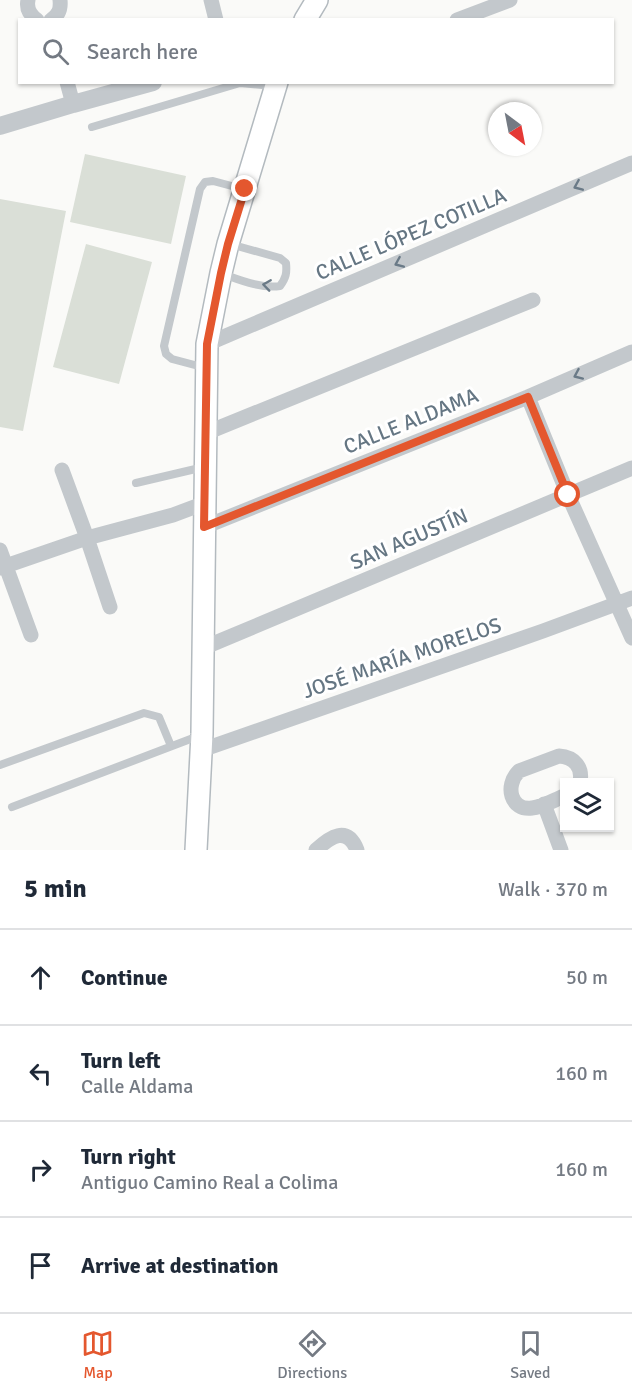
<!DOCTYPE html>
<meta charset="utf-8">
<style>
:root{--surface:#fff;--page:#f6f6f7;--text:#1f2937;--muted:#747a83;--line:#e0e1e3;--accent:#e4572e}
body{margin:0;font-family:Signika,sans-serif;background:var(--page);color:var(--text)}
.controls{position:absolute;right:18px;bottom:18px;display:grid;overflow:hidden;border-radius:0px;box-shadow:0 2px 4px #0004}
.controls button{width:54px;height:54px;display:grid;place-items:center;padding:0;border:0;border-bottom:2px solid var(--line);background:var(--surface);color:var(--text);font:30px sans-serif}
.compass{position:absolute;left:488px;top:102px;width:54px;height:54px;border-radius:50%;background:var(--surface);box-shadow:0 2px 4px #0004;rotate:148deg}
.stop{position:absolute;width:18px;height:18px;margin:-14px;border:4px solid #e4572e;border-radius:50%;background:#fff}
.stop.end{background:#e4572e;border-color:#fff;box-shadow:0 2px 6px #0008}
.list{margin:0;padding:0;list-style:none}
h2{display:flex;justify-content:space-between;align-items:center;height:78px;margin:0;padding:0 24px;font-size:26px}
h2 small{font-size:20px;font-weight:400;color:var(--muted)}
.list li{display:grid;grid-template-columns:39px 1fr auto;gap:18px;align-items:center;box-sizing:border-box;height:96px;padding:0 24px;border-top:2px solid var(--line)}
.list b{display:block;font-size:22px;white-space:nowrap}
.list p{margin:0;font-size:20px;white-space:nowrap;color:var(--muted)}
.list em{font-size:20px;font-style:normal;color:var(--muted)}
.icon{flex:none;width:33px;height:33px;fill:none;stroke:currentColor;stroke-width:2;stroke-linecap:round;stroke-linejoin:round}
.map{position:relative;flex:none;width:632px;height:850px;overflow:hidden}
.search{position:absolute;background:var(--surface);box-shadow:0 2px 4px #0004;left:18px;right:18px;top:18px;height:66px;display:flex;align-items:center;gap:15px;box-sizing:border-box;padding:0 21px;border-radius:0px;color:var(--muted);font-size:22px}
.sheet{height:462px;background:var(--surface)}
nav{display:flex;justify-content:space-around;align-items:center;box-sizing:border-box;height:84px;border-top:2px solid var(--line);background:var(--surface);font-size:16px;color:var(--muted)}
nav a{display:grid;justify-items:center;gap:3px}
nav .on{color:var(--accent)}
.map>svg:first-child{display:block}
.green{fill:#dadfd7}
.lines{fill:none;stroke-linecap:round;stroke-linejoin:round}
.secondary-casing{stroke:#b3babf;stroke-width:24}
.service{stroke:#c3c8cc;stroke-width:8}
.minor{stroke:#c3c8cc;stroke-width:15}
.tertiary{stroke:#c3c8cc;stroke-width:18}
.secondary{stroke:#fff;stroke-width:21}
.oneway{stroke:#6a7a87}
.route{stroke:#e4572e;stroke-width:8}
.labels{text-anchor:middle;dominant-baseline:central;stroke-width:6;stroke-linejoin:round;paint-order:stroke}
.street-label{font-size:21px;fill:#657683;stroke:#fff}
</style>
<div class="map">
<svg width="632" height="850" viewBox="0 0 632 850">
<rect width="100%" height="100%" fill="#fafaf8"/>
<path class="green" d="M 85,154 L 186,176 L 171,244 L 70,222 Z
M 0,199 L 66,211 L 23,431 L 0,427 Z
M 86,244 L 152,262 L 119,384 L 53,367 Z"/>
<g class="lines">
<g class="secondary-casing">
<path id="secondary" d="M 305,20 L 317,0
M 196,850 L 202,734 L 207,344 L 221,273 L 228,244 L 277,82"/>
</g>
<path class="service" d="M 92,127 L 240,83 L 273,86
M 223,274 C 240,280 262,289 280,286 C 286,278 287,273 286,263 L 280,258 L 230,244
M 206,368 L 172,359 L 166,354 L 164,346 L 200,189 L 205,182 L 213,181 L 243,189
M 136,483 L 204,467
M 0,765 L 144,713 L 159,717 L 171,746
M 12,807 L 201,735"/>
<path class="minor" d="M 28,0 C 26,9 30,15 37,20
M 211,0 L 216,20
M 51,20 C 59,15 61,9 60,0
M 457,20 L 510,0
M 67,82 L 73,104
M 207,344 L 632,163
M 528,397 L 568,495 L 632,638
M 206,433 L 533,300
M 62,470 L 87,538 L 110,607
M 204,527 L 528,397 L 632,352
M 0,550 L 31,635
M 0,568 L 87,538 L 173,515 L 205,503
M 203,648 L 632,468
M 202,750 L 543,631 L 632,598
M 564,796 C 554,800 543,807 532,808 C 511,811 504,786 519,771 L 559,756 C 574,757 583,767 580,782
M 544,804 L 561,850
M 316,850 C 330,837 347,825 357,850"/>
<path class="tertiary" d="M 0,126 L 73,104 L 153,82"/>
<use href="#secondary" class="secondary"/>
</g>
<defs><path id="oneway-chevron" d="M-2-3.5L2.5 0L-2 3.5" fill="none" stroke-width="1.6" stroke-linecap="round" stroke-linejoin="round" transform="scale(1.5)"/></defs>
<g class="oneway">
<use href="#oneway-chevron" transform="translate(578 186) rotate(157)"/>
<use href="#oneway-chevron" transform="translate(399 263) rotate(157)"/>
<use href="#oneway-chevron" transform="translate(267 285) rotate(-172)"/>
<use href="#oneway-chevron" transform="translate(578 375) rotate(156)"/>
</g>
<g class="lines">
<path class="route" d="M 245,189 L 228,244 L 221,273 L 207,344 L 204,527 L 528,397 L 568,495"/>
</g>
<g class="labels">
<g class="street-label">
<text transform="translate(411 234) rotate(-23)">CALLE LÓPEZ COTILLA</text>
<text transform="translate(411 421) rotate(-22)">CALLE ALDAMA</text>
<text transform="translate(409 539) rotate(-23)">SAN AGUSTÍN</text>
<text transform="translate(402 658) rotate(-19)">JOSÉ MARÍA MORELOS</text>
</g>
</g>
</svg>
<div class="controls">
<button><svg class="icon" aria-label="layers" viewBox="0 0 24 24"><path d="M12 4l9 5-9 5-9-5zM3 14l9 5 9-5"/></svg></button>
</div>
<svg class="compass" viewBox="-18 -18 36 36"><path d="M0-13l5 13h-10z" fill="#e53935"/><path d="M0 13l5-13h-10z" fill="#747a83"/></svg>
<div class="stop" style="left:568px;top:495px"></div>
<div class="stop end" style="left:245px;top:189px"></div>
<div class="search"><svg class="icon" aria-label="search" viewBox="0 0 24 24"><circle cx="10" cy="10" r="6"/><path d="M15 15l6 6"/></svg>Search here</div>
</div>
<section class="sheet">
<h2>5 min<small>Walk · 370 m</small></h2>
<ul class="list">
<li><svg class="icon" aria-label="ahead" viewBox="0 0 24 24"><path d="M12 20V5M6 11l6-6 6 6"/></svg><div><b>Continue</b></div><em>50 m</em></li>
<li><svg class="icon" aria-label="left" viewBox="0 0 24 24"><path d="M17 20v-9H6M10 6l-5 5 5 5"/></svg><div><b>Turn left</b><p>Calle Aldama</p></div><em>160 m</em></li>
<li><svg class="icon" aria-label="right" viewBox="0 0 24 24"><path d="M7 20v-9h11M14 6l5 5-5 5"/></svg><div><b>Turn right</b><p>Antiguo Camino Real a Colima</p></div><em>160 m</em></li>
<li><svg class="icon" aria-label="arrive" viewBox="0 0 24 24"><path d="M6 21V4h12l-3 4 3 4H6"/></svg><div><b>Arrive at destination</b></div></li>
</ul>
</section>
<nav>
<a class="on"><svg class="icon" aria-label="map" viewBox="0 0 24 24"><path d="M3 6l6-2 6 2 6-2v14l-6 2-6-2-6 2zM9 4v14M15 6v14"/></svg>Map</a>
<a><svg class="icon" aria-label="directions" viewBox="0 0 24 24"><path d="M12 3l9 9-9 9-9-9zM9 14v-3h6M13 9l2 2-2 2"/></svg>Directions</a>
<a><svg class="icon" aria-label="saved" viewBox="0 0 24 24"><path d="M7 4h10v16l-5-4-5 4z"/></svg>Saved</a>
</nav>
